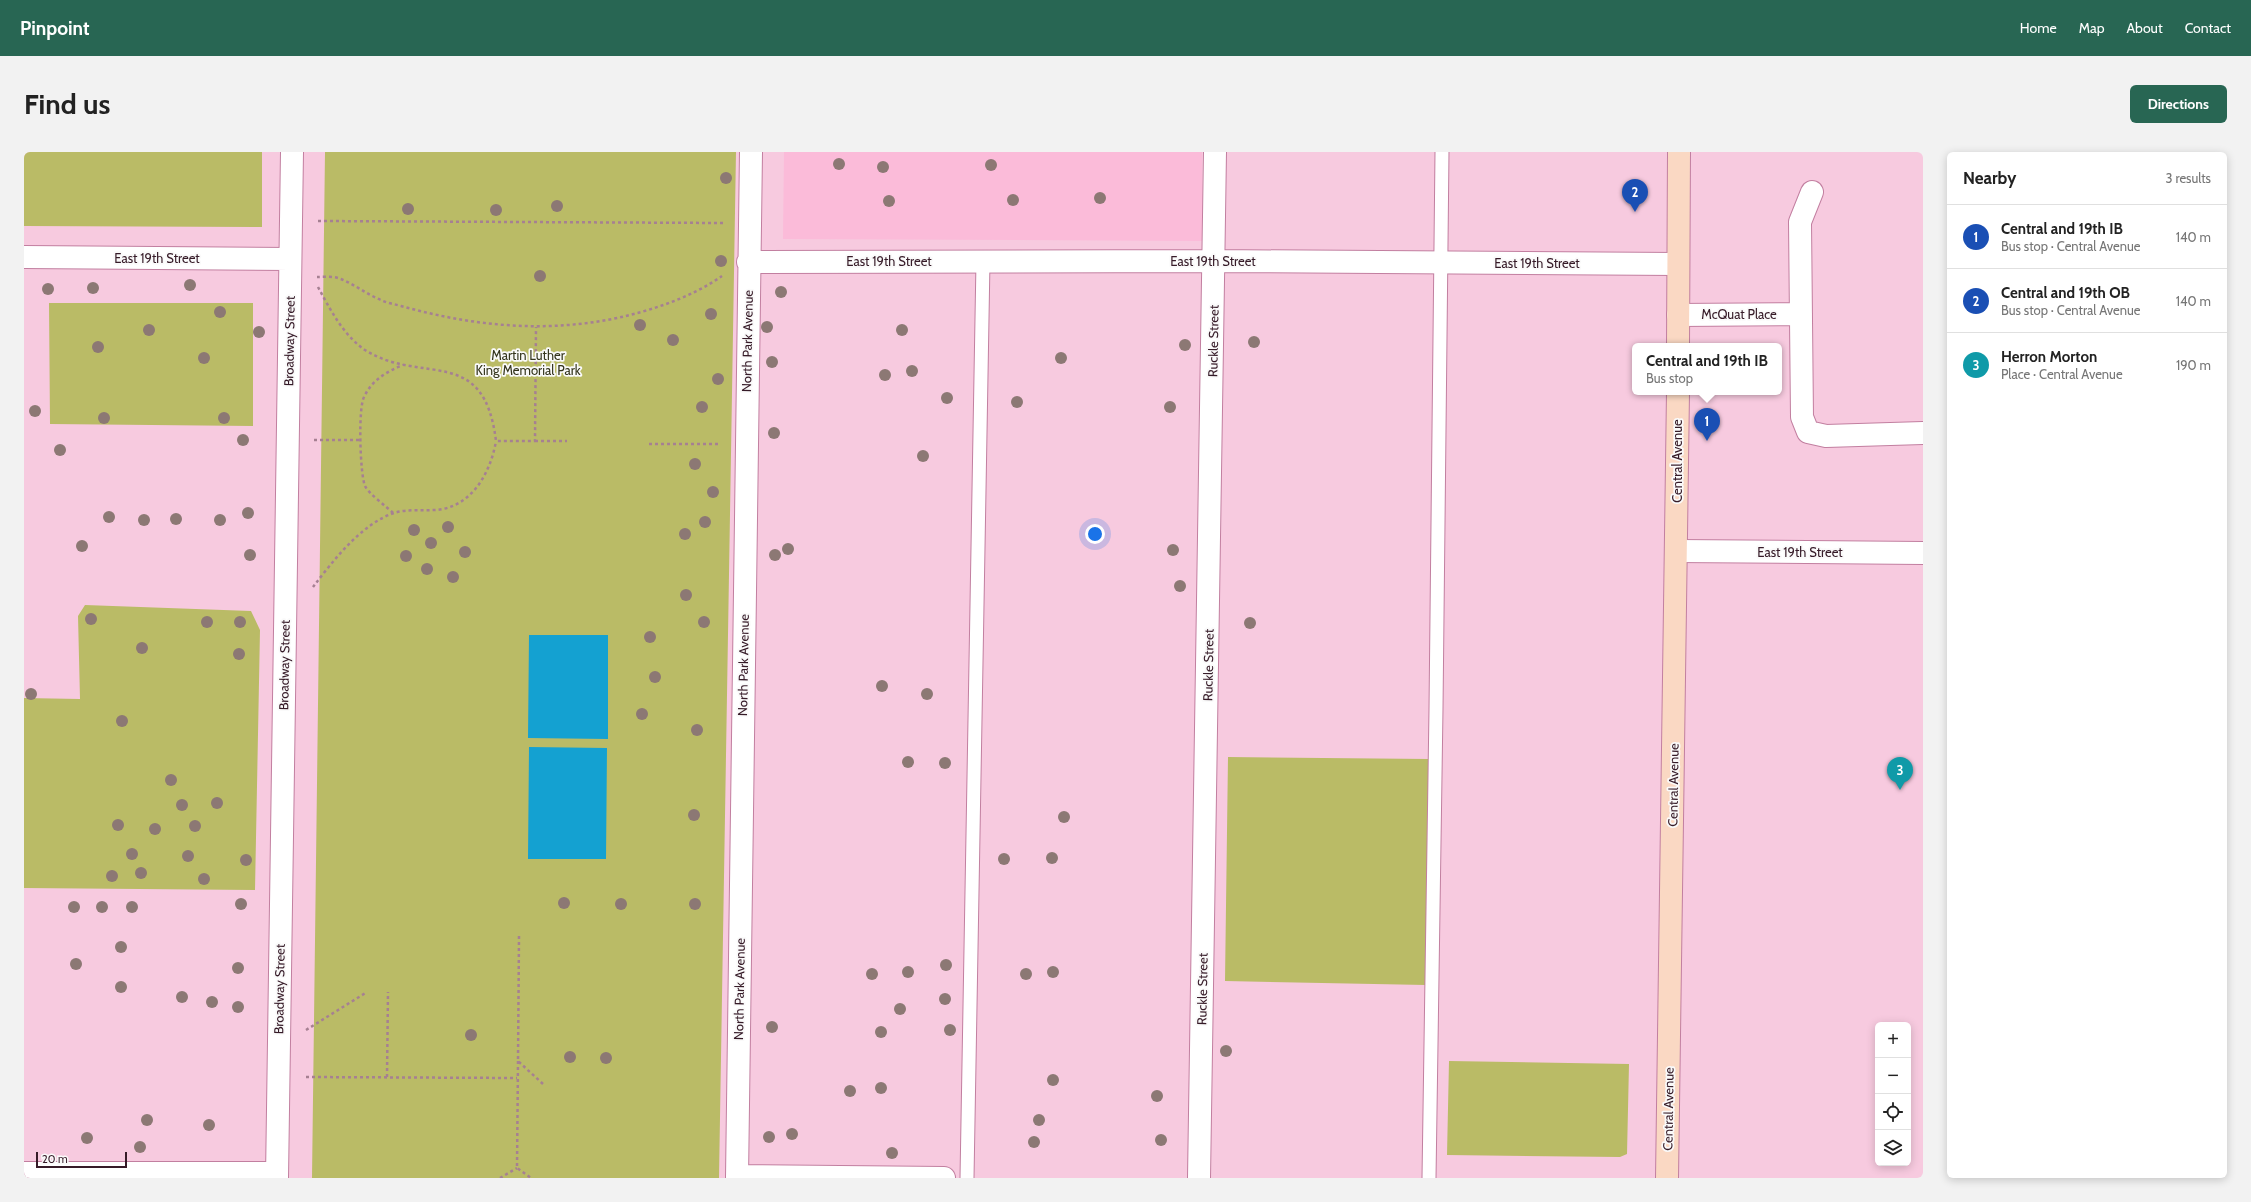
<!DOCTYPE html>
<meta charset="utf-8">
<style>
:root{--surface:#fff;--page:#f2f2f2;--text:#222;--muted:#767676;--line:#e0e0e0;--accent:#286653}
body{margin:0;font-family:Cabin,sans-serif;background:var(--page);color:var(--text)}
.controls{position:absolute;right:12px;bottom:12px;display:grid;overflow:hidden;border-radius:6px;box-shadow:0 2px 10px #0003}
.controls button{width:36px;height:36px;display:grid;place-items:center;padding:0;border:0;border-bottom:1px solid var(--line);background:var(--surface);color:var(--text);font:20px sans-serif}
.scale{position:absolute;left:12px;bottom:10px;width:91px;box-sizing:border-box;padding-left:4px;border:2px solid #361b28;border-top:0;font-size:11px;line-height:14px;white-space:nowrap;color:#361b28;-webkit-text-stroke:3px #fafafa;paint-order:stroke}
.you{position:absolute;left:1071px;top:382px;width:14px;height:14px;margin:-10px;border:3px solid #fff;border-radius:50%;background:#1a73e8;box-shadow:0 0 0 6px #1a73e833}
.badge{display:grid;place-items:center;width:26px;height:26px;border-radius:50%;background:var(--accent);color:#fff;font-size:13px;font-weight:700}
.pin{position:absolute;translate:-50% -33px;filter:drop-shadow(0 1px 2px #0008)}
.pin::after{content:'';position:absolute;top:21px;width:14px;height:12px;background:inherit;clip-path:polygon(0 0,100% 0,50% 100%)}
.popup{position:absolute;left:1608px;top:191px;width:150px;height:52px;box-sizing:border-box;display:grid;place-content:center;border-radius:6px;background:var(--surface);filter:drop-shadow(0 1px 3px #0005);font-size:13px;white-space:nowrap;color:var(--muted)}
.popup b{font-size:15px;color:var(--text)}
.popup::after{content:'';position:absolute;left:50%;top:100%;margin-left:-8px;border:8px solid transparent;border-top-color:var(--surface)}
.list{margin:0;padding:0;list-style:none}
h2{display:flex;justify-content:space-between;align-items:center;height:52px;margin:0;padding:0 16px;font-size:17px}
h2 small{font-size:13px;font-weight:400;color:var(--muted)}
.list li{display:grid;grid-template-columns:26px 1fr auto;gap:12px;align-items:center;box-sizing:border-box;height:64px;padding:0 16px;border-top:1px solid var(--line)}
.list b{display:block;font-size:15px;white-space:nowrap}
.list p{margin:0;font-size:13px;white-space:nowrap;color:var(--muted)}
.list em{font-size:13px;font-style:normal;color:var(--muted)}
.icon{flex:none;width:22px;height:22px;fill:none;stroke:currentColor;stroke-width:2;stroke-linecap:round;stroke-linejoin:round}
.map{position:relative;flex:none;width:1899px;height:1026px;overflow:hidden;border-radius:6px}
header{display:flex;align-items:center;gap:24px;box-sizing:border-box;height:56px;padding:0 20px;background:var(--accent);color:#fff}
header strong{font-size:19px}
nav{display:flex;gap:22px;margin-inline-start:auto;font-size:14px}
.intro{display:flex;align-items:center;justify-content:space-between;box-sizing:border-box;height:96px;padding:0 24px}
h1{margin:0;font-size:28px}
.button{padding:10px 18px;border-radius:6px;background:var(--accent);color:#fff;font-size:14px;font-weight:700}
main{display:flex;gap:24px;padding:0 24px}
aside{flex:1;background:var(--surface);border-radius:6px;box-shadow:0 2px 10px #0003}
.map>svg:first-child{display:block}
.built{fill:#fbbbd9}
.green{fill:#babb66}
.water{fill:#14a1d1}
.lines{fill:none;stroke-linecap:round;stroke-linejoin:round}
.lane-casing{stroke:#c27fa0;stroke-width:15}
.street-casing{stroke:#c27fa0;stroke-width:24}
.secondary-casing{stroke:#c27fa0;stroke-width:24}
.path{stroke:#a68092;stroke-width:2.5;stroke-dasharray:3 3;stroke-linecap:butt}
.lane{stroke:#fff;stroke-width:13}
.street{stroke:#fff;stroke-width:22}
.secondary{stroke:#fad8c3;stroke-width:22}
.tree{fill:#8c7874}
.labels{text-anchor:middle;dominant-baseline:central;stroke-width:3.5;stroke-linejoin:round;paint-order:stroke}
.street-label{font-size:13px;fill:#361b28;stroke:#fafafa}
.park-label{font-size:13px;fill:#34351d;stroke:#fafafa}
</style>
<header>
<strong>Pinpoint</strong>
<nav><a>Home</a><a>Map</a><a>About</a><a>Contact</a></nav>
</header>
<div class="intro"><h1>Find us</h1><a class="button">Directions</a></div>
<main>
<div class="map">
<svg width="1899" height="1026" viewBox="0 0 1899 1026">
<rect width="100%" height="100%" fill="#f7cadf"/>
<path class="built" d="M 760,0 L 1178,0 L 1178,89 L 759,87 Z"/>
<path class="green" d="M 0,0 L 238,0 L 238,75 L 0,74 Z
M 301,0 L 712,0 L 695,1026 L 288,1026 Z
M 25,151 L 229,151 L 229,274 L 26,272 Z
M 61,453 L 227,459 L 236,478 L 231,738 L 0,736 L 0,546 L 56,547 L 54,464 Z
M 1204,605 L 1405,607 L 1402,833 L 1201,829 Z
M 1425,909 L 1605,912 L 1603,1002 L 1596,1005 L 1423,1003 Z"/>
<path class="water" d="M 505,483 L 584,483 L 584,587 L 504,586 Z
M 505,595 L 583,596 L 582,707 L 504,707 Z"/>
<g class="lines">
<g class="lane-casing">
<path id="lane" d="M 943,1026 L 959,109
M 1405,1026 L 1412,557 L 1418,0"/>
</g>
<g class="street-casing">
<path id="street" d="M 1788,40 L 1776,70 L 1778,265 L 1784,280 L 1802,284 L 1899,281
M 0,105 L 266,107
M 724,110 L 1190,109 L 1654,112
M 1654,163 L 1777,162
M 1652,399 L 1899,401
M 0,1021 L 253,1021
M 713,1024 L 920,1026
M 253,1026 L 268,0
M 713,1026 L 727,0
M 1175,1026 L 1191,0"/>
</g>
<g class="secondary-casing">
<path id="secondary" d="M 1654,194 L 1655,0
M 1643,1026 L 1654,240"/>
</g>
<path class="path" d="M 294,69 L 699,71
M 293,125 C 299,125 307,124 314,126 C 329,131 342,142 357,148 C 363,151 370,152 377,154 C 459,177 542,183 624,158 C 650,150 675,140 698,124
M 294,135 C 306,157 319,183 341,198 C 398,234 460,191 472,289 L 511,289 L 512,175
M 290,288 L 337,288
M 511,289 L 543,289
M 625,292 L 696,292
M 369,361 C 363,355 344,341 341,334 C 336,322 334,256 340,245 C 348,228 362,220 379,213
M 289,435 C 309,409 337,372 370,361 C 385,356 403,360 419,357 C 451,350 467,318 472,289
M 495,784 L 494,909 L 519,932
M 282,878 L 343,840
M 494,909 L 493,1016 L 507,1026
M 282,925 L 493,926
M 363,925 L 364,840
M 476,1026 L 493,1016"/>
<use href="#lane" class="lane"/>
<use href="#street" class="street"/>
<use href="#secondary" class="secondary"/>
</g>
<g class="tree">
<circle cx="815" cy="12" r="6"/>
<circle cx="967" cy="13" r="6"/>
<circle cx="859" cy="15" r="6"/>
<circle cx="702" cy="26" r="6"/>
<circle cx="1076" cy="46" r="6"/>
<circle cx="989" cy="48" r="6"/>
<circle cx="865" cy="49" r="6"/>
<circle cx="533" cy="54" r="6"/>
<circle cx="384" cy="57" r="6"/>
<circle cx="472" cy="58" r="6"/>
<circle cx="697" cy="109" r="6"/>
<circle cx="516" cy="124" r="6"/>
<circle cx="166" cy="133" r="6"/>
<circle cx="69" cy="136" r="6"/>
<circle cx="24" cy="137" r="6"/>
<circle cx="757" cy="140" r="6"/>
<circle cx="196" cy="160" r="6"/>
<circle cx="687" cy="162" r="6"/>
<circle cx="616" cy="173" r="6"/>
<circle cx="743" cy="175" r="6"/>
<circle cx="125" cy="178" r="6"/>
<circle cx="878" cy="178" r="6"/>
<circle cx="235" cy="180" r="6"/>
<circle cx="649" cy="188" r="6"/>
<circle cx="1230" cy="190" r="6"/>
<circle cx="1161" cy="193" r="6"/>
<circle cx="74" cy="195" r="6"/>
<circle cx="180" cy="206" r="6"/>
<circle cx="1037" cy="206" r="6"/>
<circle cx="748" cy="210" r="6"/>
<circle cx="888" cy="219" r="6"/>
<circle cx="861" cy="223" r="6"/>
<circle cx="694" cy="227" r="6"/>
<circle cx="923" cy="246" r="6"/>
<circle cx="993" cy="250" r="6"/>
<circle cx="678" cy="255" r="6"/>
<circle cx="1146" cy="255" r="6"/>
<circle cx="11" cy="259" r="6"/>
<circle cx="80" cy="266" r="6"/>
<circle cx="200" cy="266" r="6"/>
<circle cx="750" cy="281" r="6"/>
<circle cx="219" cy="288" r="6"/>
<circle cx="36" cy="298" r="6"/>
<circle cx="899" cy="304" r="6"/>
<circle cx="671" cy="312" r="6"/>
<circle cx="689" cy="340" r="6"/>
<circle cx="224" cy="361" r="6"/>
<circle cx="85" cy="365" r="6"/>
<circle cx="152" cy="367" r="6"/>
<circle cx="120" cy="368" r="6"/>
<circle cx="196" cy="368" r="6"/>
<circle cx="681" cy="370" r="6"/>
<circle cx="424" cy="375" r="6"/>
<circle cx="390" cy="378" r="6"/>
<circle cx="661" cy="382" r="6"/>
<circle cx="407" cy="391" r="6"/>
<circle cx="58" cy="394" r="6"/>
<circle cx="764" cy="397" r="6"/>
<circle cx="1149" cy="398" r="6"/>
<circle cx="441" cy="400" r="6"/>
<circle cx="226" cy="403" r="6"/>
<circle cx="751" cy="403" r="6"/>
<circle cx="382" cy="404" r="6"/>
<circle cx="403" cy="417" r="6"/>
<circle cx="429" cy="425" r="6"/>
<circle cx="1156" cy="434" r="6"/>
<circle cx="662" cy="443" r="6"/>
<circle cx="67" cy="467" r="6"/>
<circle cx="183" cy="470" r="6"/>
<circle cx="216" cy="470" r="6"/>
<circle cx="680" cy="470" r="6"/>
<circle cx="1226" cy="471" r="6"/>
<circle cx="626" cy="485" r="6"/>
<circle cx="118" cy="496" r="6"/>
<circle cx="215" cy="502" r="6"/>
<circle cx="631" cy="525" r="6"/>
<circle cx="858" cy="534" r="6"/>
<circle cx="7" cy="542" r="6"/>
<circle cx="903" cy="542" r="6"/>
<circle cx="618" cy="562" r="6"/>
<circle cx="98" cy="569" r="6"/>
<circle cx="673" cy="578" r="6"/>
<circle cx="884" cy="610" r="6"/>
<circle cx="921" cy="611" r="6"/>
<circle cx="147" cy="628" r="6"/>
<circle cx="193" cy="651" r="6"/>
<circle cx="158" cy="653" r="6"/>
<circle cx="670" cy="663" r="6"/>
<circle cx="1040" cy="665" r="6"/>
<circle cx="94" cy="673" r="6"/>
<circle cx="171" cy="674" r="6"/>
<circle cx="131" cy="677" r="6"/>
<circle cx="108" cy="702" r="6"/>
<circle cx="164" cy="704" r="6"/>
<circle cx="1028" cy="706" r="6"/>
<circle cx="980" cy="707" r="6"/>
<circle cx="222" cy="708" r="6"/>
<circle cx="117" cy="721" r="6"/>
<circle cx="88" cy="724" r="6"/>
<circle cx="180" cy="727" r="6"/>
<circle cx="540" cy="751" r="6"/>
<circle cx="217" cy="752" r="6"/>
<circle cx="597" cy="752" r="6"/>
<circle cx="671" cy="752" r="6"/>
<circle cx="50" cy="755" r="6"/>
<circle cx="78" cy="755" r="6"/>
<circle cx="108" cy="755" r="6"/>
<circle cx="97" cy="795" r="6"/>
<circle cx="52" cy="812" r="6"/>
<circle cx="922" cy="813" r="6"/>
<circle cx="214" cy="816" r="6"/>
<circle cx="884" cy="820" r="6"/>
<circle cx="1029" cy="820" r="6"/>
<circle cx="848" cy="822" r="6"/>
<circle cx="1002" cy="822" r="6"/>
<circle cx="97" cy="835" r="6"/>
<circle cx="158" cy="845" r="6"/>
<circle cx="921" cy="847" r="6"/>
<circle cx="188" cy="850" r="6"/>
<circle cx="214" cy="855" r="6"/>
<circle cx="876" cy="857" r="6"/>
<circle cx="748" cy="875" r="6"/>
<circle cx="926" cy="878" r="6"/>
<circle cx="857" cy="880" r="6"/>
<circle cx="447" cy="883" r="6"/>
<circle cx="1202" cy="899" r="6"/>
<circle cx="546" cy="905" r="6"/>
<circle cx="582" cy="906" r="6"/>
<circle cx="1029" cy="928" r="6"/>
<circle cx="857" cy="936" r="6"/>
<circle cx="826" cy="939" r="6"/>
<circle cx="1133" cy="944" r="6"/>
<circle cx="123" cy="968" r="6"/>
<circle cx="1015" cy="968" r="6"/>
<circle cx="185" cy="973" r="6"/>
<circle cx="768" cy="982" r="6"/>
<circle cx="745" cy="985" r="6"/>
<circle cx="63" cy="986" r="6"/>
<circle cx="1137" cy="988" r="6"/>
<circle cx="1010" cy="990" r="6"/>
<circle cx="116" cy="995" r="6"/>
<circle cx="868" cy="1001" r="6"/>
</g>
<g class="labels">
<g class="street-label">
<text x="133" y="106">East 19th Street</text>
<text x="865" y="109">East 19th Street</text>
<text x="1189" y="109">East 19th Street</text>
<text x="1513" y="111">East 19th Street</text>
<text x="1715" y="162">McQuat Place</text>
<text transform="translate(265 189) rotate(-89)">Broadway Street</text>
<text transform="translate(723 189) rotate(-89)">North Park Avenue</text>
<text transform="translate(1189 189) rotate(-89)">Ruckle Street</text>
<text transform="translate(1653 309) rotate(-90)">Central Avenue</text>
<text x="1776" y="400">East 19th Street</text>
<text transform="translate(260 513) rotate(-89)">Broadway Street</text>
<text transform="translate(719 513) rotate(-89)">North Park Avenue</text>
<text transform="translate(1184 513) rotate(-89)">Ruckle Street</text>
<text transform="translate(1649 633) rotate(-89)">Central Avenue</text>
<text transform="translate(255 837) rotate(-89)">Broadway Street</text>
<text transform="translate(715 837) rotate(-89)">North Park Avenue</text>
<text transform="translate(1178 837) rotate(-89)">Ruckle Street</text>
<text transform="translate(1644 957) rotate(-89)">Central Avenue</text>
</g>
<g class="park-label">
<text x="504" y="203">Martin Luther<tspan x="504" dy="15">King Memorial Park</tspan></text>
</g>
</g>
</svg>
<div class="controls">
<button>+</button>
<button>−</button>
<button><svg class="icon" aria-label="locate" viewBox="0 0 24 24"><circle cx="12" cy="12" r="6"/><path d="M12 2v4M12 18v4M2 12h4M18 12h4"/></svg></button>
<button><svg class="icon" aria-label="layers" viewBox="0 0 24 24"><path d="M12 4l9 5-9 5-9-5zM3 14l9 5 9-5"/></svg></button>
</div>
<div class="scale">20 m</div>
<div class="you"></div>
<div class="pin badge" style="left:1683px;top:289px;background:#1a4fb4">1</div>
<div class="popup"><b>Central and 19th IB</b>Bus stop</div>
<div class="pin badge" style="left:1611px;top:60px;background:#1a4fb4">2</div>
<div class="pin badge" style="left:1876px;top:638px;background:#0f9aa8">3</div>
</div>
<aside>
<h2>Nearby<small>3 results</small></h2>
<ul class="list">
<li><span class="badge" style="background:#1a4fb4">1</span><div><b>Central and 19th IB</b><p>Bus stop · Central Avenue</p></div><em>140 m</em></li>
<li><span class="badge" style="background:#1a4fb4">2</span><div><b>Central and 19th OB</b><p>Bus stop · Central Avenue</p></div><em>140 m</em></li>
<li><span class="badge" style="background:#0f9aa8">3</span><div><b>Herron Morton</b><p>Place · Central Avenue</p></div><em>190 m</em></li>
</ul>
</aside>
</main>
